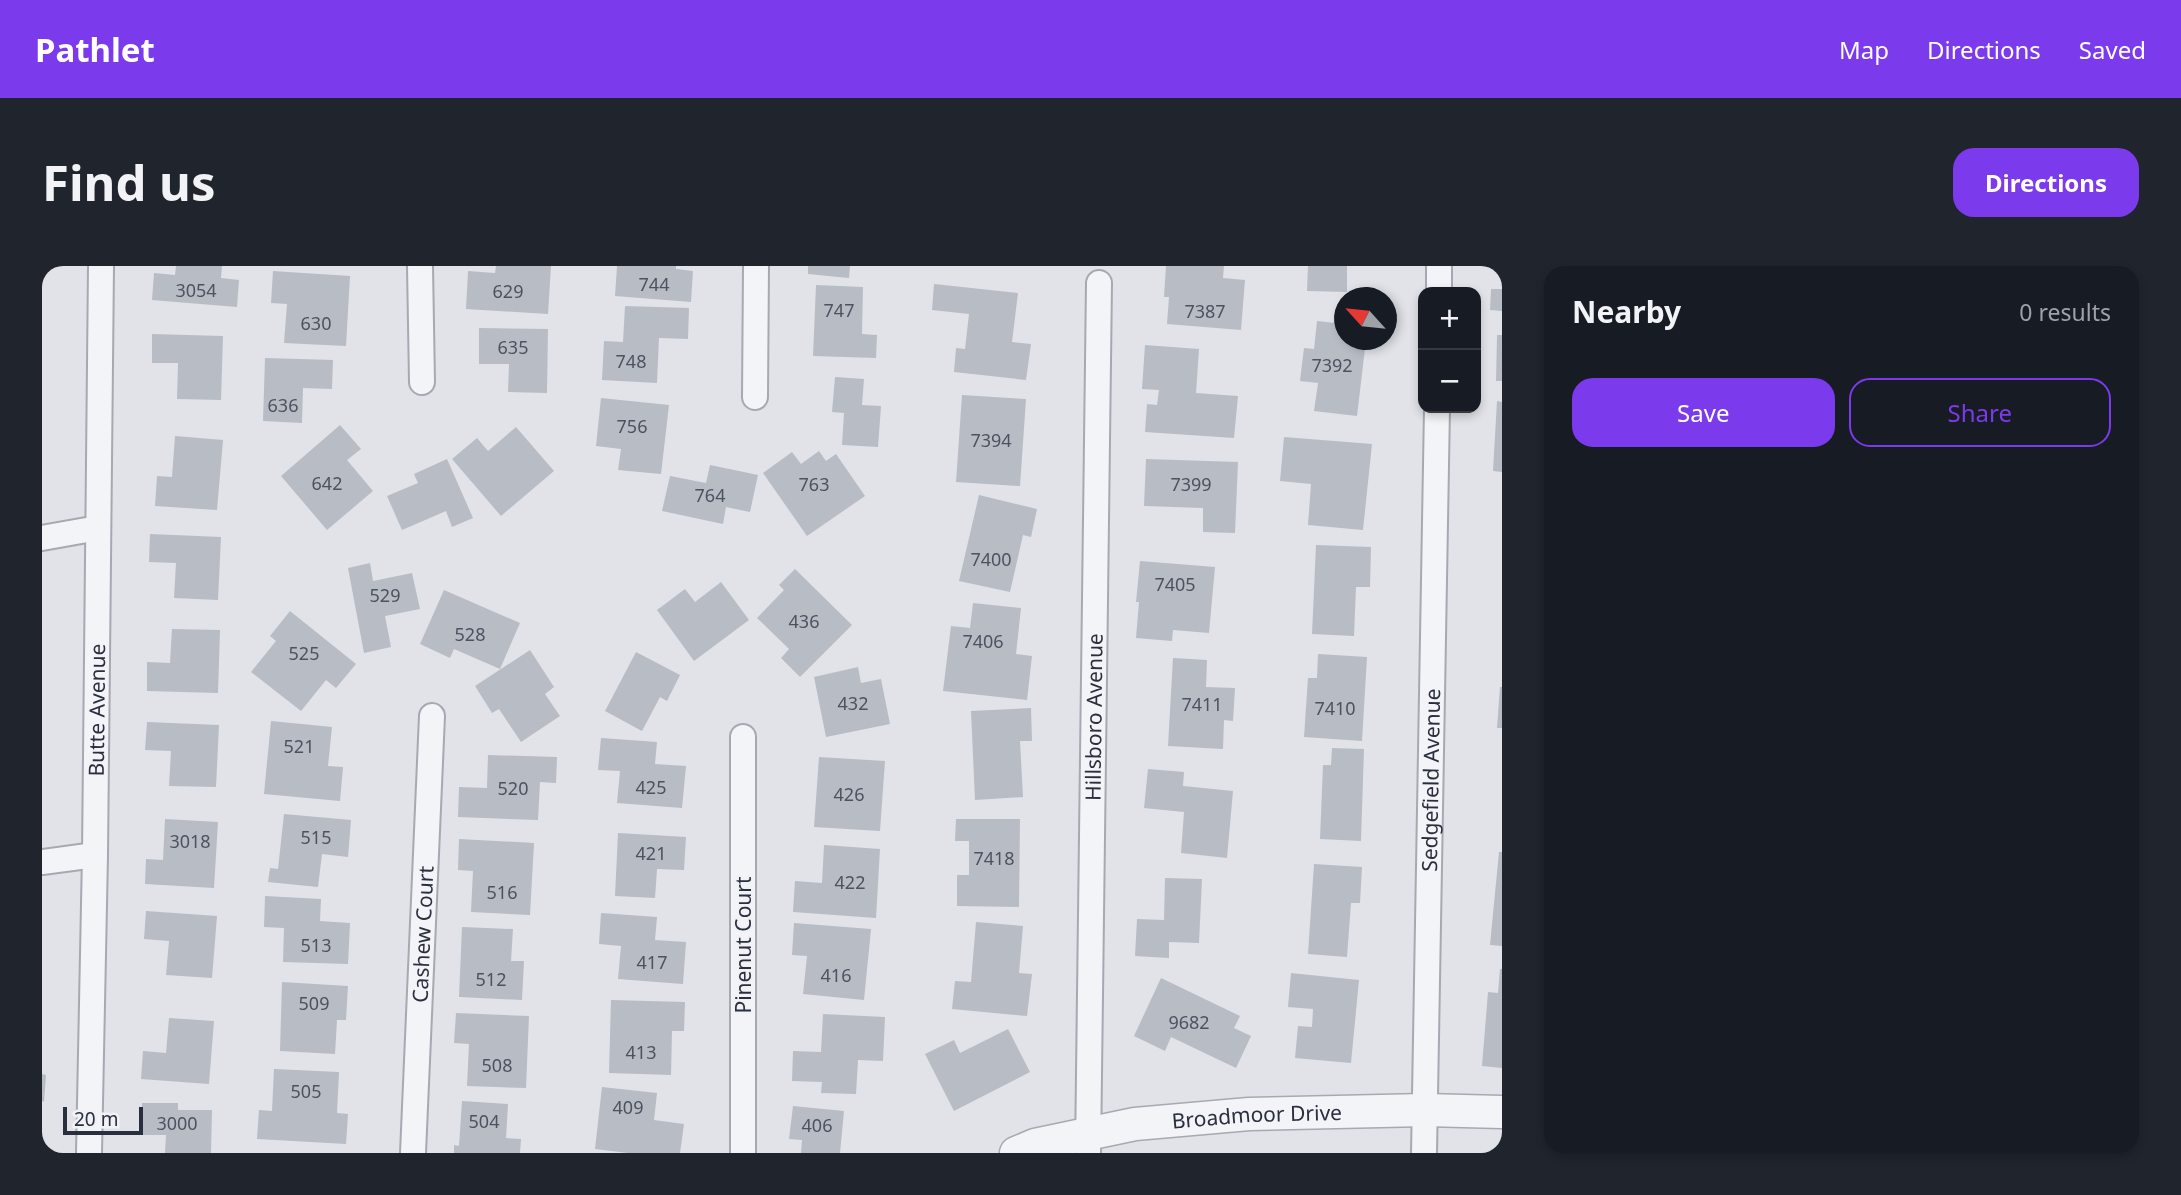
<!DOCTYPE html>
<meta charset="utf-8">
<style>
:root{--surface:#171b24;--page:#20242c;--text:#f1f3f6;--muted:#9ea1a6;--line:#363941;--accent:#7c3aed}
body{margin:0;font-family:"Noto Sans",sans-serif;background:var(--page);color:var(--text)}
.controls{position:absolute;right:21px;top:21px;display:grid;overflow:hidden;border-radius:14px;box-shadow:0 4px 10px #0003}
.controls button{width:63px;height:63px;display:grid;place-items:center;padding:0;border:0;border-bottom:2px solid var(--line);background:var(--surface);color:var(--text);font:35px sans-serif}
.compass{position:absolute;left:1292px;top:21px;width:63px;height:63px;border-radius:50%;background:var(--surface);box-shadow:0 4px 10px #0003;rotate:297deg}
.scale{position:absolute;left:21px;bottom:18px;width:80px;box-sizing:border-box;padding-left:7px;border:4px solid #2a2f3f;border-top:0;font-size:19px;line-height:24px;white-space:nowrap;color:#2a2f3f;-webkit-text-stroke:5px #f0f2f6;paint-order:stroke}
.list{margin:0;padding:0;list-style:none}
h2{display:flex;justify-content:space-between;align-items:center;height:91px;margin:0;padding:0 28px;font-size:30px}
h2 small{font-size:23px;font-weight:400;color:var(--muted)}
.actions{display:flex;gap:14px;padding:21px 28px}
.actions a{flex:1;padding:16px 0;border:2px solid var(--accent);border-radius:21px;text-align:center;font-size:24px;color:var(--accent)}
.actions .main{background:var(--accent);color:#fff}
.map{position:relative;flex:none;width:1460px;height:887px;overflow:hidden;border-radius:21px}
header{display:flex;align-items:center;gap:42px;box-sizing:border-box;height:98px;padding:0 35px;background:var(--accent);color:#fff}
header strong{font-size:33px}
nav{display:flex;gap:38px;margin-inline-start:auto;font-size:24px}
.intro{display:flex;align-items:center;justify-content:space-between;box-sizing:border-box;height:168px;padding:0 42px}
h1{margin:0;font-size:49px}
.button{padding:18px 32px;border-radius:21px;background:var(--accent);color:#fff;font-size:24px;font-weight:700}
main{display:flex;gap:42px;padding:0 42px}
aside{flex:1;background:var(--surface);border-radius:21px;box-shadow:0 4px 10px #0003}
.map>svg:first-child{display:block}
.building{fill:#b8bcc5}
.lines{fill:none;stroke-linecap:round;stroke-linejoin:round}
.minor-casing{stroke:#a6a9b2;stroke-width:28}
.tertiary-casing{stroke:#a6a9b2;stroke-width:35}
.minor{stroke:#f3f4f7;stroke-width:24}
.tertiary{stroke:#f3f4f7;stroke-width:32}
.labels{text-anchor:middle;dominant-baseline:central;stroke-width:5;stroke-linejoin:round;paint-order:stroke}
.number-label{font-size:18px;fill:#4e5260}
.street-label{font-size:21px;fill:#2a2f3f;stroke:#f0f2f6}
</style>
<header>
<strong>Pathlet</strong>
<nav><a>Map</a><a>Directions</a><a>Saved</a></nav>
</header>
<div class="intro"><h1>Find us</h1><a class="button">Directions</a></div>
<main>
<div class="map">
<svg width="1460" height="887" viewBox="0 0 1460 887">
<rect width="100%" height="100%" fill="#e1e3e8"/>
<path class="building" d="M 134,0 L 180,0 L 179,12 L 197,14 L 195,41 L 110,34 L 112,7 L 133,9 Z
M 454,0 L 509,0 L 506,48 L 424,43 L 426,5 L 453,7 Z
M 575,0 L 634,0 L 634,3 L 651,5 L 649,36 L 573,30 Z
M 766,0 L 808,0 L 807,12 L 766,8 Z
M 1124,0 L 1182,0 L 1181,12 L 1203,14 L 1199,64 L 1125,58 L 1127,31 L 1122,31 Z
M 1266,0 L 1305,0 L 1305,26 L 1265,25 Z
M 231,5 L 308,10 L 304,80 L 242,77 L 245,38 L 229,37 Z
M 892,18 L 976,27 L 970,76 L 989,78 L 984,114 L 912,106 L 914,82 L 923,83 L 927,48 L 890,44 Z
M 774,19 L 821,21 L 820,68 L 835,69 L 834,92 L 771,90 Z
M 1449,23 L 1460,23 L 1460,45 L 1448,44 Z
M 583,40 L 647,42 L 646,73 L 617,72 L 615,117 L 560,114 L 562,75 L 581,76 Z
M 1275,55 L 1302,58 L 1302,74 L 1324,74 L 1315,150 L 1272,145 L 1276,117 L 1258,115 L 1262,82 L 1272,83 Z
M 437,62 L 506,63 L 505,127 L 466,126 L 467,98 L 437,98 Z
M 110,68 L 181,70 L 179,134 L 135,133 L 136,97 L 110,97 Z
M 1455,69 L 1460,69 L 1460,115 L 1454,115 Z
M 1103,79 L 1157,83 L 1154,127 L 1196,130 L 1192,172 L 1103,166 L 1105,138 L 1115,139 L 1117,124 L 1100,123 Z
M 223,92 L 291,94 L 290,123 L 261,122 L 260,157 L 221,155 Z
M 793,111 L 822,113 L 820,139 L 839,140 L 836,181 L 800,179 L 802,147 L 790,146 Z
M 920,129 L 984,133 L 978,220 L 914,216 Z
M 559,132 L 627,139 L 619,208 L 576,204 L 579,183 L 554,180 Z
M 1455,135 L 1460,136 L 1460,206 L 1451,205 Z
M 298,159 L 319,183 L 305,194 L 331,225 L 285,264 L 239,210 Z
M 474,161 L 512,205 L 459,250 L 410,193 L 435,172 L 446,185 Z
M 133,170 L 181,174 L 175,244 L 113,240 L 115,210 L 130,211 Z
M 1242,171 L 1330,178 L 1321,264 L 1266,259 L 1269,218 L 1238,215 Z
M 777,185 L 784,195 L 794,188 L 823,230 L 765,270 L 721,207 L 750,186 L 759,198 Z
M 405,193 L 431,252 L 410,261 L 404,245 L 360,264 L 345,230 L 376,217 L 372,208 Z
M 1104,193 L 1196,196 L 1193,267 L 1161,266 L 1161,242 L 1102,240 Z
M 668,199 L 716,209 L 708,246 L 684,241 L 681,258 L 620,245 L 628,210 L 664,217 Z
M 937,229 L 995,243 L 989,271 L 981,269 L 968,326 L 917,315 Z
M 108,268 L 179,271 L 176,334 L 132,332 L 134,297 L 107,296 Z
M 1274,279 L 1329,281 L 1328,321 L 1314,321 L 1312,370 L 1270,368 Z
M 1098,295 L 1173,301 L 1167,367 L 1131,364 L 1130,375 L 1094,372 L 1097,336 L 1094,336 Z
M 328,297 L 331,315 L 370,307 L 378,343 L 343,350 L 349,381 L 322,387 L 306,302 Z
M 753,303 L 810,359 L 758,411 L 739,392 L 747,383 L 715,352 L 742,324 L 737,319 Z
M 679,316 L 707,354 L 652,395 L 615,344 L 643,323 L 653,336 Z
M 402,324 L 478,357 L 458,403 L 412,383 L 408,392 L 378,378 Z
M 931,337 L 979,342 L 974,388 L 990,390 L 985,434 L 901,425 L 909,360 L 928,362 Z
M 248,345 L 314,398 L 294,422 L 284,414 L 259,445 L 209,406 L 234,375 L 228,370 Z
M 130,363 L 178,364 L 176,427 L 105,425 L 105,396 L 128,397 Z
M 488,384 L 512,421 L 503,428 L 518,450 L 479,476 L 457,443 L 450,447 L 433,420 Z
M 594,386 L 638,409 L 625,435 L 618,431 L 600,465 L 563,445 Z
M 1276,388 L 1325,391 L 1320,475 L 1262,471 L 1266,412 L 1275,412 Z
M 1131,392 L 1165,394 L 1164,421 L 1193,422 L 1191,455 L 1182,454 L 1181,483 L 1126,480 Z
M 816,401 L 819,417 L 839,413 L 848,458 L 784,471 L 772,411 Z
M 1458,421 L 1460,421 L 1460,462 L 1455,462 Z
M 989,442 L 990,475 L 978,475 L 981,531 L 933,534 L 929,445 Z
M 229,455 L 290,461 L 286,500 L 301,501 L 298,535 L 222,528 Z
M 105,456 L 177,459 L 174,521 L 127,520 L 129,485 L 103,484 Z
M 559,472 L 615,476 L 613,498 L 644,500 L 640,542 L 575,537 L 578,505 L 556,504 Z
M 1290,482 L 1322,483 L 1319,575 L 1278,573 L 1281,499 L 1289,499 Z
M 446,489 L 515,491 L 514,517 L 498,516 L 496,554 L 416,551 L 417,521 L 445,522 Z
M 777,491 L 843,495 L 838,565 L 772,561 Z
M 1106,503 L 1142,506 L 1141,520 L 1191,525 L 1185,592 L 1139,587 L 1142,546 L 1102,542 Z
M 242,548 L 309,554 L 306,591 L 280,588 L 276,621 L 226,616 L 228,602 L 236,603 Z
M 123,553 L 176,556 L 172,622 L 103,618 L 104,593 L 121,594 Z
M 914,553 L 978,553 L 977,641 L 915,640 L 915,609 L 927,609 L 927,575 L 913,575 Z
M 576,567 L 644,571 L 642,604 L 615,603 L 613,632 L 573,630 Z
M 417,573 L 492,577 L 488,649 L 429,646 L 431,605 L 416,604 Z
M 782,579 L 838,583 L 834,652 L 751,646 L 753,615 L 780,617 Z
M 1457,586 L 1460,586 L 1460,680 L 1448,679 Z
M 1272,598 L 1320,601 L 1318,637 L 1309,637 L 1305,691 L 1266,688 Z
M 1123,612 L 1160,613 L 1157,677 L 1127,676 L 1127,692 L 1093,690 L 1095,653 L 1122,654 Z
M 223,630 L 279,633 L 278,655 L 308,657 L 306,698 L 241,696 L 242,662 L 222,661 Z
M 104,645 L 175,650 L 170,712 L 124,709 L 127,675 L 102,673 Z
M 559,647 L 615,651 L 613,674 L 644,676 L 641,718 L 576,713 L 579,680 L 557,678 Z
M 934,656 L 981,660 L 977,707 L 990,708 L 985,750 L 910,743 L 913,715 L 929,716 Z
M 752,657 L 829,663 L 822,734 L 761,728 L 765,690 L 750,689 Z
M 420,661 L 471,663 L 469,695 L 482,695 L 480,734 L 417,731 Z
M 1458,703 L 1460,703 L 1460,802 L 1440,800 L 1446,726 L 1456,727 Z
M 1249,707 L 1317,714 L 1309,797 L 1253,792 L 1256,760 L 1270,761 L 1271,743 L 1246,741 Z
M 1119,712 L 1198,750 L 1192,762 L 1209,770 L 1194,802 L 1129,771 L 1123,785 L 1092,770 Z
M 240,716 L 306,720 L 304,754 L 295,754 L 293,788 L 238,785 Z
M 569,734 L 643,736 L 642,765 L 630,765 L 629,809 L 567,807 Z
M 414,747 L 487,750 L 484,822 L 425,820 L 427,778 L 412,777 Z
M 781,748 L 843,751 L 841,795 L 816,794 L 814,828 L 779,827 L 780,816 L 750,815 L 751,785 L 779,786 Z
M 127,752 L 172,755 L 167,818 L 99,813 L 101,785 L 124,787 Z
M 966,763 L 988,806 L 912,845 L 883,788 L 912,774 L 918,787 Z
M 232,803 L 297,806 L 295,847 L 306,848 L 304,878 L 215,873 L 217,844 L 230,845 Z
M 0,808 L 4,809 L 2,836 L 0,835 Z
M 560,821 L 615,827 L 612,854 L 642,858 L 638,887 L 586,887 L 553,883 Z
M 420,835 L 466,838 L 464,872 L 479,873 L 478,887 L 412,887 L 412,879 L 417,880 Z
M 100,837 L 136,837 L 136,844 L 170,844 L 169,887 L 123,887 L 124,869 L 99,869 Z
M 751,840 L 802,845 L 798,887 L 759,887 L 760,874 L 747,873 Z"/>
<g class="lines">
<g class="minor-casing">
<g id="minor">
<path d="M 378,0 L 380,116"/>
<path d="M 1397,26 L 1397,0"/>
<path d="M 713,131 L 714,0"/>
<path d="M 0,272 L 56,262"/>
<path d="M 701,471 L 701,887"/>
<path d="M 0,596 L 53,589"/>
<path id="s1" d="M 47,887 L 53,589 L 59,0"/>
<path id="s2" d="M 371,887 L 390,450"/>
<path id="s3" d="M 1046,887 L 1057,17"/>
<path id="s4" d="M 1382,887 L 1395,142"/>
</g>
</g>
<g class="tertiary-casing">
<g id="tertiary">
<path id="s5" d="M 974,887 L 993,879 L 1093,858 L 1207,848 L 1383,844 L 1460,846"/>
</g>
</g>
<use href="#minor" class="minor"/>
<use href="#tertiary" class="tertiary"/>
</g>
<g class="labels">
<g class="number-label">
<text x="612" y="18">744</text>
<text x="154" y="24">3054</text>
<text x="466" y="25">629</text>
<text x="797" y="44">747</text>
<text x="1163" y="45">7387</text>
<text x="274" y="57">630</text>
<text x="471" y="81">635</text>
<text x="589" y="95">748</text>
<text x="1290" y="99">7392</text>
<text x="241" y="139">636</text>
<text x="590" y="160">756</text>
<text x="949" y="174">7394</text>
<text x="285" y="217">642</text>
<text x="772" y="218">763</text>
<text x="1149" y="218">7399</text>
<text x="668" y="229">764</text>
<text x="949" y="293">7400</text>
<text x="1133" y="318">7405</text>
<text x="343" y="329">529</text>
<text x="762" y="355">436</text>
<text x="428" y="368">528</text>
<text x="941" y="375">7406</text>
<text x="262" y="387">525</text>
<text x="811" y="437">432</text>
<text x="1160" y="438">7411</text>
<text x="1293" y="442">7410</text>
<text x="257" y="480">521</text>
<text x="609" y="521">425</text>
<text x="471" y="522">520</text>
<text x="807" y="528">426</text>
<text x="274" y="571">515</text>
<text x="148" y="575">3018</text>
<text x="609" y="587">421</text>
<text x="952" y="592">7418</text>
<text x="808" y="616">422</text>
<text x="460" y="626">516</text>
<text x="274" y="679">513</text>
<text x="610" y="696">417</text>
<text x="794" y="709">416</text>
<text x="449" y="713">512</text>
<text x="272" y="737">509</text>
<text x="1147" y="756">9682</text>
<text x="599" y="786">413</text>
<text x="455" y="799">508</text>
<text x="264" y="825">505</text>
<text x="586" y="841">409</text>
<text x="442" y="855">504</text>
<text x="135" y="857">3000</text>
<text x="775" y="859">406</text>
</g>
<g class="street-label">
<text stroke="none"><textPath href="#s1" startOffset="443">Butte Avenue</textPath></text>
<text stroke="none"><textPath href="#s3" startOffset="436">Hillsboro Avenue</textPath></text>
<text stroke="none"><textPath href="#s4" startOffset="373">Sedgefield Avenue</textPath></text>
<text stroke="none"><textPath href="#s2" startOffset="219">Cashew Court</textPath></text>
<text transform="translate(701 679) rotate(-90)">Pinenut Court</text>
<text stroke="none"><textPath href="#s5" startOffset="245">Broadmoor Drive</textPath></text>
</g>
</g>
</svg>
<div class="controls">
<button>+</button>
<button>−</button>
</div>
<svg class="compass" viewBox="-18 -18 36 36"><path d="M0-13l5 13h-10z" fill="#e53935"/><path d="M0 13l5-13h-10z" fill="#9ea1a6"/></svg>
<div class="scale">20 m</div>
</div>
<aside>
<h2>Nearby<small>0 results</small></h2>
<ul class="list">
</ul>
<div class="actions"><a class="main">Save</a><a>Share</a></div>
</aside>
</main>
